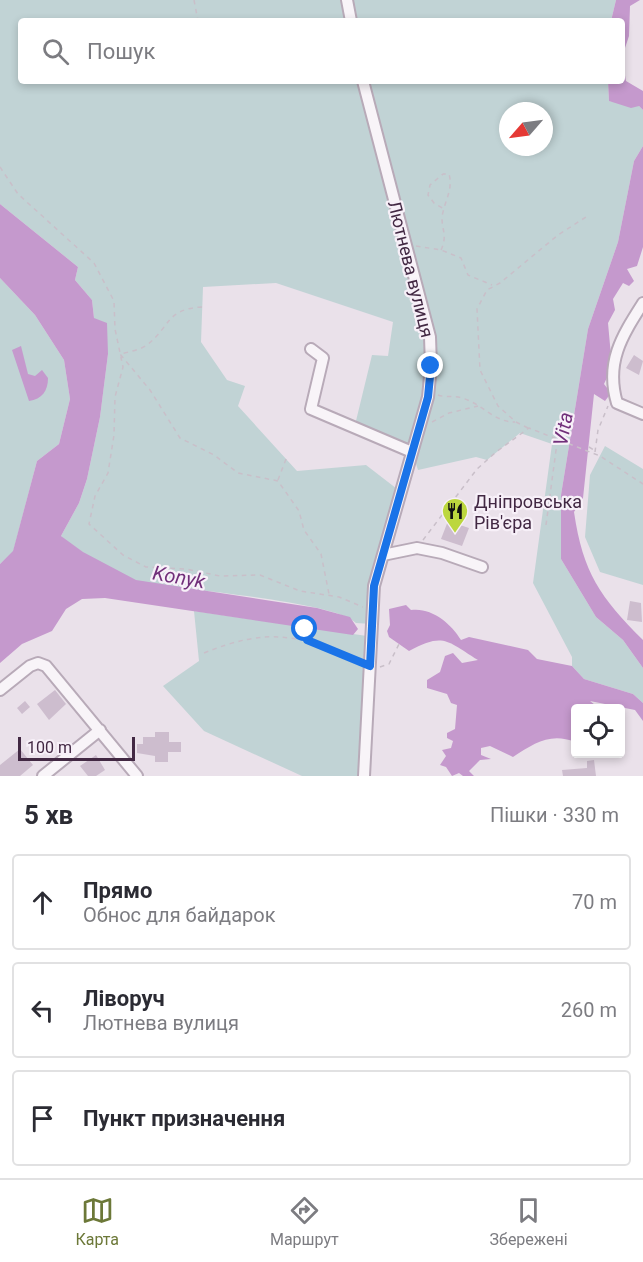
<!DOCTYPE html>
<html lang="uk">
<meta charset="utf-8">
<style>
:root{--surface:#fff;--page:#f7f7f7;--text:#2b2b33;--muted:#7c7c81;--line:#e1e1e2;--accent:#6c7838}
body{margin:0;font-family:Roboto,sans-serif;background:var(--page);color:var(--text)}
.controls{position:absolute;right:18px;bottom:18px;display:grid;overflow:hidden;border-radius:6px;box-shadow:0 3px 9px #0003}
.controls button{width:54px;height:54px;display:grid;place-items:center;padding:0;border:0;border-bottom:2px solid var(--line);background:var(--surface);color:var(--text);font:30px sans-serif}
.compass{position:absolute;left:499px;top:102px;width:54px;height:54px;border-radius:50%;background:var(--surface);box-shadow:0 3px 9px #0003;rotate:242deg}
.scale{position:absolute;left:18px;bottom:15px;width:117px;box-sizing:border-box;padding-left:6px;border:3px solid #422843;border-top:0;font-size:16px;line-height:21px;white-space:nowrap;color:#422843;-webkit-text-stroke:4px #f7f0f8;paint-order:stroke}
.stop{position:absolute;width:18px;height:18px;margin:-14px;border:4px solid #1a73e8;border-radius:50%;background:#fff}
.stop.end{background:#1a73e8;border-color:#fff;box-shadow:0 2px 6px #0008}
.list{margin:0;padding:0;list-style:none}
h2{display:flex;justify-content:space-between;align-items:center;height:78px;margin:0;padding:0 24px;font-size:26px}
h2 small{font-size:20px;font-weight:400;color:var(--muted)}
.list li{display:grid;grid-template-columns:39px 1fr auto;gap:18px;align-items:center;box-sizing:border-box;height:96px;margin:0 12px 12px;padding:0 12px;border:2px solid var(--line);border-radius:6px}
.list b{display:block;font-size:22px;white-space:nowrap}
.list p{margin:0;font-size:20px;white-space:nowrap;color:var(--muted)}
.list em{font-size:20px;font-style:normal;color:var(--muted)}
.icon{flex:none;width:33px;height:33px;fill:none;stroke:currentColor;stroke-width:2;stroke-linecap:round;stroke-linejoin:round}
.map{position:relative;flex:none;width:643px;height:776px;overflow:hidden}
.search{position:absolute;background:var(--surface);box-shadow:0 3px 9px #0003;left:18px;right:18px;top:18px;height:66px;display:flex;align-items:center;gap:15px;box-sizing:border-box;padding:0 21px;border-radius:6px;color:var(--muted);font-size:22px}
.sheet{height:402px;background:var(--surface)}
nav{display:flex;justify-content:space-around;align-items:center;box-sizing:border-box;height:84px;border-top:2px solid var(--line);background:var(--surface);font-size:16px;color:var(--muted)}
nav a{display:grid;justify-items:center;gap:3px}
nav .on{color:var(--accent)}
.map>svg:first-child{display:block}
.green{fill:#c1d3d5;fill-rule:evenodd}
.water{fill:#c599cd}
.building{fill:#cdbdce}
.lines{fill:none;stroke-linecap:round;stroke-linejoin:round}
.minor-casing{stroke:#b8aab8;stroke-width:14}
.path{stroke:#c9bfc9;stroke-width:1.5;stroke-dasharray:4.5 4.5;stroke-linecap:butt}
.minor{stroke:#f8f4f8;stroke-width:10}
.route{stroke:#1a73e8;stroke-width:8}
.labels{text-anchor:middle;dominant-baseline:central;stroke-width:4.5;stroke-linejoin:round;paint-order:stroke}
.street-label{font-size:18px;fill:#422843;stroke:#f7f0f8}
.poi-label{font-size:18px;fill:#422843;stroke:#f7f0f8;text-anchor:start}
.water-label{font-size:20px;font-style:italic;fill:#712f7a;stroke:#f7f0f8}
</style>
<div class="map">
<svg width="643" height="776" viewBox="0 0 643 776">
<rect width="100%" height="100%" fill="#eae1ea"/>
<path class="green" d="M 0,0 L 616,0 L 611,21 L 21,21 L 21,81 L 608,81 L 609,101 L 639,106 L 643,110 L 643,146 L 634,161 L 618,242 L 588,329 L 561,495 L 561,559 L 596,617 L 623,640 L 643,668 L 643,703 L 633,694 L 584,679 L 572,666 L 572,657 L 533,583 L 552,444 L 520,433 L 487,460 L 476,457 L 418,470 L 412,452 L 355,425 L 372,355 L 388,356 L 393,322 L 276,283 L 203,287 L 201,342 L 227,380 L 245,386 L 238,406 L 297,471 L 366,465 L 401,492 L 374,586 L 372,624 L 356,623 C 335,601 179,590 138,581 C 117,576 85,554 66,541 L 61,536 L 79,503 L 87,479 L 100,417 L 108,354 L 94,318 L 92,300 L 75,280 L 78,267 L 0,204 ZM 508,111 L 544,111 L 544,147 L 508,147 Z
M 0,278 L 35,315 L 64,360 L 70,399 L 59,444 L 37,461 L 13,552 L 0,564 Z
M 605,446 L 643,469 L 643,585 L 600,572 L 585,537 L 590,475 Z
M 194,611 L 367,636 L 359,776 L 302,776 L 204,731 L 163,686 L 199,661 Z"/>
<path class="water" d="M 616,0 L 640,0 L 630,6 L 629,36 L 622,57 L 622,21 L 611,21 Z
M 622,58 L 626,81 L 643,91 L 643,110 L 639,106 L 631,108 L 609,101 L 608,81 L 622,81 Z
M 643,146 L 643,247 L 637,266 L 627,269 L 634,281 L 629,286 L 623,283 L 613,299 L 615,310 L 608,323 L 612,367 L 604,384 L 611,393 L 605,401 L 594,394 L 583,498 L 574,512 C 583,573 600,597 643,640 L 643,668 L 623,640 L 596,617 L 561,559 L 561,495 L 588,329 L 618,242 L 634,161 Z
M 0,204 L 78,267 L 75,280 L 92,300 L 94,318 L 107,323 L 108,354 L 100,417 L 87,479 L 79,503 L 61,536 L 83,552 L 136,580 L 317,608 L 350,617 L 358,629 L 353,635 L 105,598 L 82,599 L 66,609 L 52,631 L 22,644 L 0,663 L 0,564 L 13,551 L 37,461 L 59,444 L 70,399 L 64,360 L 35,315 L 0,278 Z
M 21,346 L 28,374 L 35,376 L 42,370 L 48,378 C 48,391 42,399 29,401 L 12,350 Z
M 406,605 L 411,610 C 431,607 451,623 461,640 L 469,637 L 528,650 L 537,659 L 572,666 L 584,679 L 633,694 L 643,703 L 643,721 L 635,710 L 590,701 L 599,708 L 576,708 L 575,742 C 551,732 534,743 513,757 L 490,746 L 481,748 L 481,755 L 491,759 L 480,760 L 469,771 L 474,776 L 463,776 L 459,773 L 452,776 L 446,767 L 440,765 L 446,756 L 442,750 L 451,748 L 453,741 L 447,738 L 447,733 L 455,729 L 457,705 L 451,703 L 447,694 L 427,688 L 427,680 L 440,672 L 445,656 L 453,653 L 462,663 L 478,660 C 447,641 444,632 409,651 L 389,637 L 387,631 L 390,625 L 389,609 Z"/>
<path class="building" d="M 634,355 L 643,361 L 639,375 L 626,368 Z
M 448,521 L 469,528 L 462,546 L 441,539 Z
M 630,601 L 641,603 L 642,622 L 627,620 Z
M 55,690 L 66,704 L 49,720 L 37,704 Z
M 25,701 L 30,707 L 22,714 L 17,708 Z
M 155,732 L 169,732 L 169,742 L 181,742 L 181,752 L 168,752 L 168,762 L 155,762 L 155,756 L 137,753 L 137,744 L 143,744 L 143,737 L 155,737 Z
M 20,749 L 33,765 L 20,776 L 0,776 L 0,765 Z
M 96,755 L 105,770 L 96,776 L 88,776 L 80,766 Z
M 594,760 L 596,776 L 563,776 L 562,770 L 587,768 L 587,761 Z"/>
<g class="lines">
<g class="minor-casing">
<path id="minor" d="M 347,0 L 351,21
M 363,81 L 430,337 L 431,366 L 428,397 L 374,586 L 364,776
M 643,303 C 622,336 605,362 617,403 L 643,414
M 311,349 L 323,358 L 311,409 L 412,452
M 383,555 L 417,548 L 442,553 L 482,567
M 0,690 L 30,666 L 38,663 L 46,666 L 137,776
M 43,776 L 100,730"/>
</g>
<path class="path" d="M 194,0 L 198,21
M 0,167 L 18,194 L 94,263 L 114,301 L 115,329 L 123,367 L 115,397 L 114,435 L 108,473 L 95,496 L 89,524 L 123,555 L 146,567 L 186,569 L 220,576 L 260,575 L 300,591 L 339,597 L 363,607
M 416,246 L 441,250 L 461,258 L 468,275 L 492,285
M 441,250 C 449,233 439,227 443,212 C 446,199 453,188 449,174 L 443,174 L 430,185 L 428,195 L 434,203 L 444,209
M 202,307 C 166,309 171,326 147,345 C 140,350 128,352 120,354 L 150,390 L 180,438 L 214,455 L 238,473 L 278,481 L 299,511 L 304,530 L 321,554 L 329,594
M 438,395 C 446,398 454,395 462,398 C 483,404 493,422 515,422
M 432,422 L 449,413 L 478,406
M 528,428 L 516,422 L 498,406 L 480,370 L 477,309 L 487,290 L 500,283 L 558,235 L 586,217
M 589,447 L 594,450
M 595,452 L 598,430 L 608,406
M 278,480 L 286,459
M 546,525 L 557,443
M 423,540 L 477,469 L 496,452 L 529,428 L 600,456 L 643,484
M 305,629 L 306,639
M 204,653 C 268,627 299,634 361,662
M 380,667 L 389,664 L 399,644"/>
<use href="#minor" class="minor"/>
</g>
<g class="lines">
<path class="route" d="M 305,629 L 304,634 L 307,640 L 370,666 L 374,586 L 428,397 L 431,366"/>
</g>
<defs>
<g id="restaurant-pin" transform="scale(1.35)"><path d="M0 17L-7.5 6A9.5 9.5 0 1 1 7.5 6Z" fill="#bcd73e" stroke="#f7f0f8"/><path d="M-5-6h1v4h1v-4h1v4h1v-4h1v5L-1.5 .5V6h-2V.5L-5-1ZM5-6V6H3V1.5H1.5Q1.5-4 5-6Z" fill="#111"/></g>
</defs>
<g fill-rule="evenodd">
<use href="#restaurant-pin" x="455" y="511"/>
</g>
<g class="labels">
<g class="street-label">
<text transform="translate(411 269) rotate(76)">Лютнева вулиця</text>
</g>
<g class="poi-label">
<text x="474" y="501">Дніпровська<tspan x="474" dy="21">Рів'єра</tspan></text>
</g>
<g class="water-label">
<text transform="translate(563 429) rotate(-79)">Vita</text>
<text transform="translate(179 577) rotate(10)">Konyk</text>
</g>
</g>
</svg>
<div class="controls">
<button><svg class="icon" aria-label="locate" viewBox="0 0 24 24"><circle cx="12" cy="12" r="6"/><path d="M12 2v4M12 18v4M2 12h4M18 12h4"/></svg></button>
</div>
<svg class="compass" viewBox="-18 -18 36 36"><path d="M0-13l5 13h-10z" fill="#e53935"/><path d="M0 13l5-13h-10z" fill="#7c7c81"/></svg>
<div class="scale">100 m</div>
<div class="stop" style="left:305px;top:629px"></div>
<div class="stop end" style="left:431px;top:366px"></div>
<div class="search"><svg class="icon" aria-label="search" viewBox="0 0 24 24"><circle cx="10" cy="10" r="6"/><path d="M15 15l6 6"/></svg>Пошук</div>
</div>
<section class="sheet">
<h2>5 хв<small>Пішки · 330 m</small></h2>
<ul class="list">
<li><svg class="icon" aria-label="ahead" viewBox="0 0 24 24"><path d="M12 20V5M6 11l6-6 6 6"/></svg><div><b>Прямо</b><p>Обнос для байдарок</p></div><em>70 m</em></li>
<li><svg class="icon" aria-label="left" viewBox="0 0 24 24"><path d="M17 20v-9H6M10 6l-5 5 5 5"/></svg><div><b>Ліворуч</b><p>Лютнева вулиця</p></div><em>260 m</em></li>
<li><svg class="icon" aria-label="arrive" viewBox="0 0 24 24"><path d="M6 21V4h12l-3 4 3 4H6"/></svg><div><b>Пункт призначення</b></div></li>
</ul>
</section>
<nav>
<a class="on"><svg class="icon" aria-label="map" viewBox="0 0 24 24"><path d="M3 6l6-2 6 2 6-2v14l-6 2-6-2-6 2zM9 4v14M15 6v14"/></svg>Карта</a>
<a><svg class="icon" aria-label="directions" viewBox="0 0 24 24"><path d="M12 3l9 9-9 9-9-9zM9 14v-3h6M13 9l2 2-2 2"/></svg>Маршрут</a>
<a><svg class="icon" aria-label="saved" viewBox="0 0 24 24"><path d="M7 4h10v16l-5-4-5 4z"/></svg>Збережені</a>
</nav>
